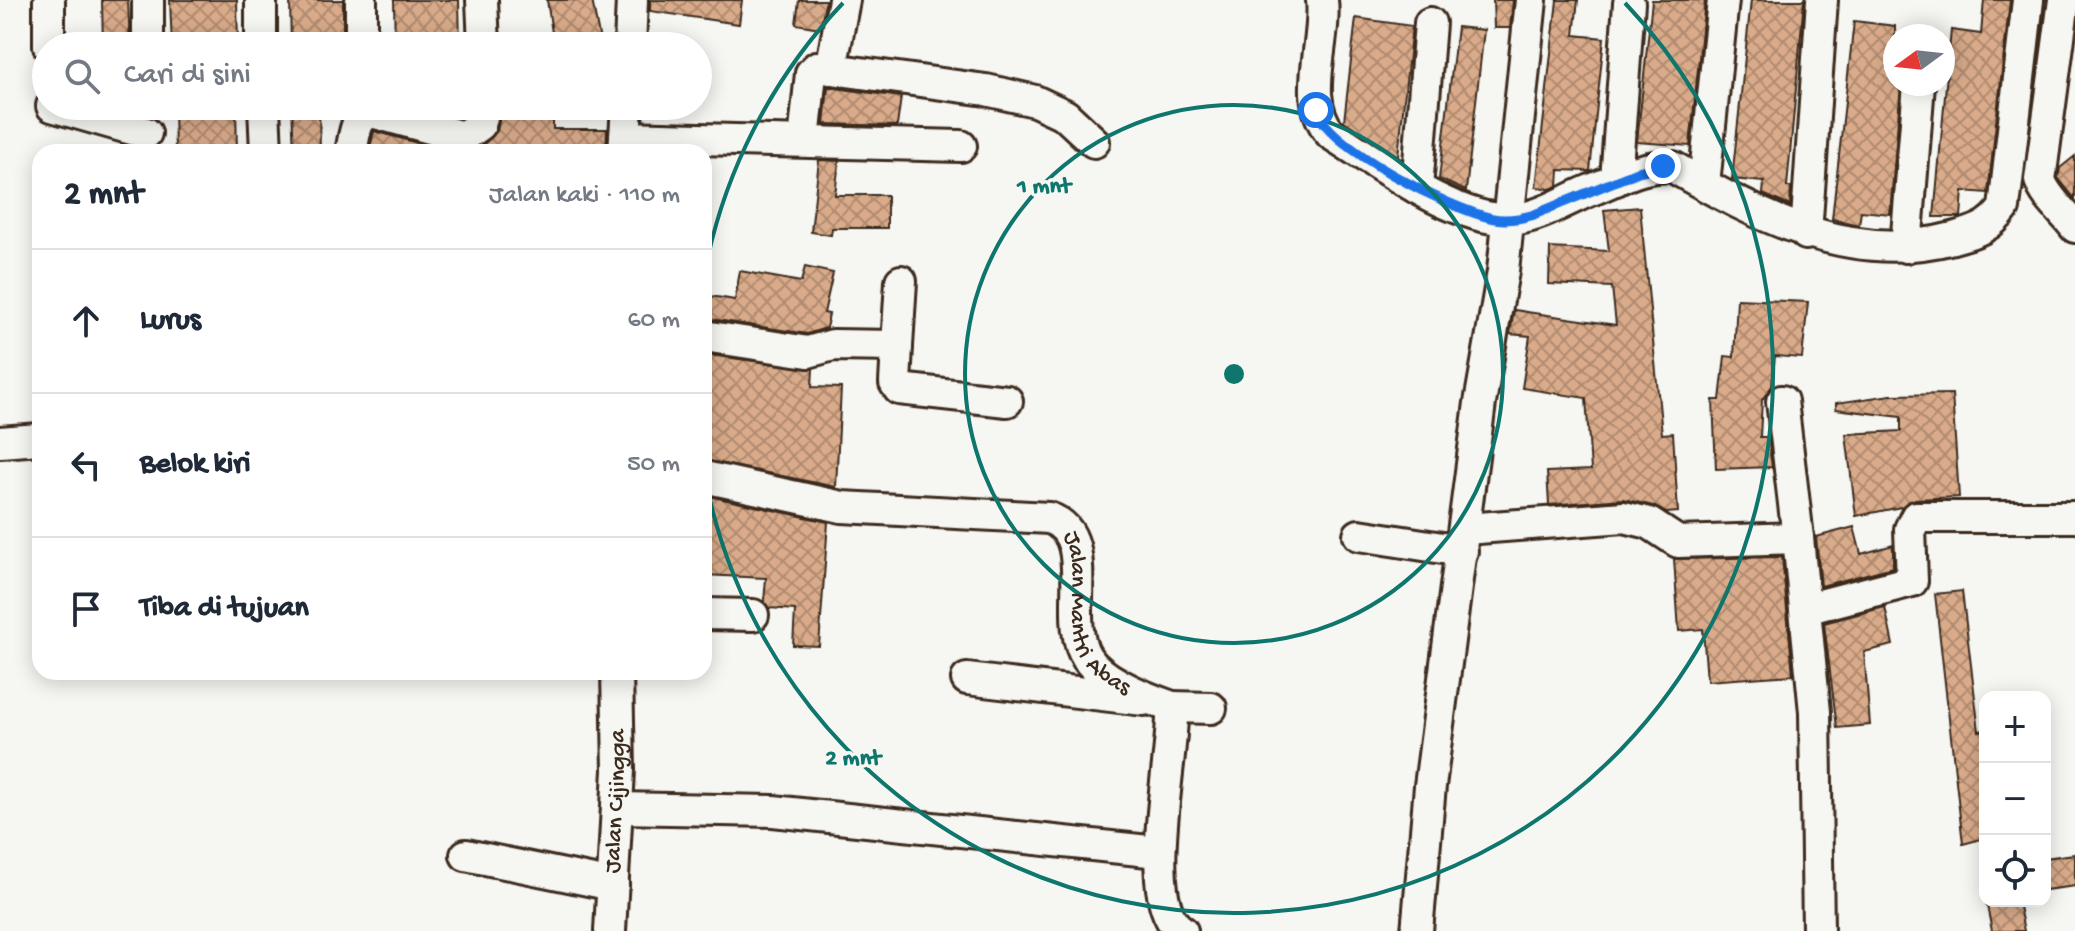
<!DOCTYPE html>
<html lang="id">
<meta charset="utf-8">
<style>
:root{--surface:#fff;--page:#f6f6f7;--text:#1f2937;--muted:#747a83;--line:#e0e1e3}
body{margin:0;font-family:"Gochi Hand",sans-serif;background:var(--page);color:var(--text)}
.controls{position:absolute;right:24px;bottom:24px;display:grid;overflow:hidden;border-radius:16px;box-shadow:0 4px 20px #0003}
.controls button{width:72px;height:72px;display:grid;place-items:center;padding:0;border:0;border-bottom:2px solid var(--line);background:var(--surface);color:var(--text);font:40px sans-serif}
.compass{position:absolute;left:1883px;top:24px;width:72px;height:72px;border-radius:50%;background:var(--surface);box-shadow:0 4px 20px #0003;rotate:255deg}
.stop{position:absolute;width:24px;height:24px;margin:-18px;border:6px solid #1a73e8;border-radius:50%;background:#fff}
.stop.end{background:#1a73e8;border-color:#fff;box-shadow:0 2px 8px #0008}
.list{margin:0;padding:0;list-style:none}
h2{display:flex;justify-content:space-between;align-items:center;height:104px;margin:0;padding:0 32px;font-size:34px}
h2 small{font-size:26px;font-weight:400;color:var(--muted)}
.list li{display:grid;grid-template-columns:52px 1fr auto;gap:24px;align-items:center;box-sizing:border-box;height:144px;padding:0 32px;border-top:2px solid var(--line)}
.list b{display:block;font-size:30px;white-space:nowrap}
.list em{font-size:26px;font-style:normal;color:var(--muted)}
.icon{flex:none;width:44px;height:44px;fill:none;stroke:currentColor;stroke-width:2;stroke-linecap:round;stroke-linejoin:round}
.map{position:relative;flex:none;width:2075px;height:931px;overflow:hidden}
.search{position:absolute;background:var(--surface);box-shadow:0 4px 20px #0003;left:32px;top:32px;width:680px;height:88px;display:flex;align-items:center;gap:20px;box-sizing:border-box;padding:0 28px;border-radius:44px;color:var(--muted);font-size:30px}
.panel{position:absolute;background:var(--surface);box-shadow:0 4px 20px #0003;left:32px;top:144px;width:680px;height:536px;border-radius:24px}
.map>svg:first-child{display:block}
.building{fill:url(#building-cross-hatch);stroke:#3b2a1e;stroke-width:2}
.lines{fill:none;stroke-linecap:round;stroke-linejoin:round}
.minor-casing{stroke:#3b2a1e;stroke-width:36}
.minor{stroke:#f6f6f2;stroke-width:30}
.route{stroke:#1a73e8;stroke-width:10}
.ring{fill:none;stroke:#0f766e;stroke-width:4}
.labels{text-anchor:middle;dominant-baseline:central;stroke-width:7;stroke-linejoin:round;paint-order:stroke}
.street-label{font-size:24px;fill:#3b2a1e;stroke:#f6f6f2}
.centre{fill:#0f766e;stroke:#f6f6f2;stroke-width:4}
.ring-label{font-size:24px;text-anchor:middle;font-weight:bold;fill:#0f766e;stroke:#f6f6f2;stroke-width:7;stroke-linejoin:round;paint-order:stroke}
</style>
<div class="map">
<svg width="2075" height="931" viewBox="0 0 2075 931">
<defs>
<pattern id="building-cross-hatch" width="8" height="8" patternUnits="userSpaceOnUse" patternTransform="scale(2)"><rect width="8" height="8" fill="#d9ab8a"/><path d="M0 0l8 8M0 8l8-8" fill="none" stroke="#b18b70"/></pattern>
</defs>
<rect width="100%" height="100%" fill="#f6f6f2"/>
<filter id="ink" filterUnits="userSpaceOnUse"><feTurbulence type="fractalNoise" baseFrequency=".0125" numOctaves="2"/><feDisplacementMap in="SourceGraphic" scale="16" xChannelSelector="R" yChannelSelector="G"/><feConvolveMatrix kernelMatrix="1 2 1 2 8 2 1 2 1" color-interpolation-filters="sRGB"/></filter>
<g filter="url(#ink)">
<path class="building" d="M 102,0 L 128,0 L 130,46 L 103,46 Z
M 170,0 L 237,0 L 238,46 L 172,46 Z
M 290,0 L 343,0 L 343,46 L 291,46 Z
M 394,0 L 459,0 L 460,46 L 395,46 Z
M 547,0 L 592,0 L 601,46 L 554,46 Z
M 650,0 L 742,0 L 739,24 L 650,11 Z
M 799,0 L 826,0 L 820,28 L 796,24 Z
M 1493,0 L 1513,0 L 1510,28 L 1494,28 Z
M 1557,0 L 1578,0 L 1574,35 L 1604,38 L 1590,171 L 1559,170 L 1558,186 L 1550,189 L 1536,187 Z
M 1652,0 L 1705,0 L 1690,146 L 1637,142 Z
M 1751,0 L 1804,0 L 1787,187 L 1791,187 L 1790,206 L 1763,194 L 1764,182 L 1732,179 Z
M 1984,0 L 2010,0 L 1988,193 L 1963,191 L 1961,217 L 1934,217 L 1951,30 L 1981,34 Z
M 1356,18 L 1412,26 L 1398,156 L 1344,121 Z
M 1854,21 L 1895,26 L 1895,84 L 1901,84 L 1890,214 L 1861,211 L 1859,225 L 1832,219 Z
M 1457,27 L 1484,30 L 1466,191 L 1439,179 Z
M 828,87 L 901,97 L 897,126 L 824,124 Z
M 174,106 L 236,106 L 237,152 L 175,152 Z
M 292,106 L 319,106 L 320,152 L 294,152 Z
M 502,106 L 553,106 L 553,129 L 607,129 L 606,152 L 481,152 L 481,147 L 497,131 Z
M 374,131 L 450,152 L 369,152 Z
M 2075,156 L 2075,199 L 2058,178 L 2060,168 Z
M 819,160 L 839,161 L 835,195 L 887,195 L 887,228 L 832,228 L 831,235 L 811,232 Z
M 1640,207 L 1662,434 L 1673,433 L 1678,512 L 1666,513 L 1653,506 L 1623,499 L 1549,505 L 1547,472 L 1591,470 L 1586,398 L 1522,388 L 1530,336 L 1510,334 L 1514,310 L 1616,325 L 1612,287 L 1549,284 L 1550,248 L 1609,251 L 1604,210 Z
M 805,267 L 833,273 L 824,313 L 829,314 L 826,328 L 807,334 L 704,318 L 704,295 L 735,300 L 740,271 L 801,282 Z
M 1737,299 L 1808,302 L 1802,358 L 1775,356 L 1772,386 L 1762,400 L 1760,437 L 1768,437 L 1772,467 L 1716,469 L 1713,400 L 1720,400 L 1725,356 L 1734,357 Z
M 709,355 L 813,369 L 812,387 L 841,388 L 836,487 L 704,460 L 704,378 L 707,378 Z
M 1952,394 L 1959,497 L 1915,499 L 1901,507 L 1856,516 L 1846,434 L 1901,431 L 1901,417 L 1836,409 L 1836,403 L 1891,395 Z
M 704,495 L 828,522 L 819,646 L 793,645 L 795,610 L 769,608 L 764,602 L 766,578 L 704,575 Z
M 1854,527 L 1861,554 L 1893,545 L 1893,567 L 1821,586 L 1816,537 Z
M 1782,557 L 1793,675 L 1707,681 L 1703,629 L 1679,631 L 1674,559 Z
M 1962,591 L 1979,731 L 1985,730 L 1985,838 L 1963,844 L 1935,594 Z
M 1885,607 L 1893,645 L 1864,652 L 1870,725 L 1837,728 L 1824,623 Z
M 2075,854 L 2075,886 L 2045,890 L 2045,858 Z
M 1986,901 L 2018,901 L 2024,931 L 1992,931 Z"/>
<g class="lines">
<g class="minor-casing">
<g id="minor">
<path d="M 261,0 L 261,46"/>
<path d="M 482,0 L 484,46"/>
<path d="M 1322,0 C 1327,44 1300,98 1331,134 C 1377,163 1461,226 1517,219 C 1542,216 1568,199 1591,190 C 1617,180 1645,163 1673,167 C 1759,217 1851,265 1953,238 C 1975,232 1990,228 2004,208 L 2028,0"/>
<path d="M 2064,0 L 2040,180 C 2046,198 2064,212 2075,227"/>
<path d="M 49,46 L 49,0"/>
<path d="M 148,46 L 148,0"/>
<path d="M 361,46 L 361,0"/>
<path d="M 630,46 L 632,0"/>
<path d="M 831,69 L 844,0"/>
<path d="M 52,106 L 146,133"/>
<path d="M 264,106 L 266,152"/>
<path d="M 625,137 L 961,146"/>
<path d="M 804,141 L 811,73 L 817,67 L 986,90 L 1035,101 L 1065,115 L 1094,142"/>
<path d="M 351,152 C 355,136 354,116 372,112 L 463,137 L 480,125 L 485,106"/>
<path d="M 624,152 L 627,106"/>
<path d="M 1616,180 L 1629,3"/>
<path d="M 1704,184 L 1723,0"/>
<path d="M 1417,188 L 1430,23"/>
<path d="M 1806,234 L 1822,0"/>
<path d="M 1906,247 L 1919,84"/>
<path d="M 704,336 L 808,352 L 833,345 L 897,346 L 901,281"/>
<path d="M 897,346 L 895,383 L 899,389 L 1007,401"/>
<path d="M 1782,401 L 1798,538"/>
<path d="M 0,442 L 40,439"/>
<path id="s1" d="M 704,477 L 842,507 L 1049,518 C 1100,535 1061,620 1087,658 C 1103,682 1146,698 1172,707 C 1175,755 1138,904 1182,931"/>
<path d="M 1465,529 L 1624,517 L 1649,523 L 1678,542 L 1798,538 L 1815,712 L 1818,931"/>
<path d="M 1359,535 L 1462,551"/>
<path d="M 1805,609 L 1912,581 L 1910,529 L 1916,517 L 2075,517"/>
<path d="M 704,614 L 753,615"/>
<path d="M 967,679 L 1144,700"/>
<path d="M 1172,707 L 1211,708"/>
<path d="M 618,808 L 773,811 L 1158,852"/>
<path d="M 466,855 L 613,885"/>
<path id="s2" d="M 610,931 L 619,770 L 617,672"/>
<path d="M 1417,931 L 1430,786 L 1480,403 L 1503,271 L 1531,0"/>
</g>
</g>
<use href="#minor" class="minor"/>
</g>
</g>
<g class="lines" filter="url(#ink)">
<path class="route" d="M 1316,110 C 1332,150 1448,208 1491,218 C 1505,221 1519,219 1533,215 L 1640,171 L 1663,166"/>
</g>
<g class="ring">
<circle cx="1234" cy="374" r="269"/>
<path d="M704 276A539 539 0 0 1 843 3M1625 3A539 539 0 1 1 704 472"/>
</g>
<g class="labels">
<g class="street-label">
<text stroke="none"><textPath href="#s1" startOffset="464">Jalan Mantri Abas</textPath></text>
<text stroke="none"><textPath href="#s2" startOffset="130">Jalan Cijingga</textPath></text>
</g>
</g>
<circle cx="1234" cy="374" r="12" class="centre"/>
<g class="ring-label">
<text x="1044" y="192">1 mnt</text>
<text x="853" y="764">2 mnt</text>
</g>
</svg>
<div class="controls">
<button>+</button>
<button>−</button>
<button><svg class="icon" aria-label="locate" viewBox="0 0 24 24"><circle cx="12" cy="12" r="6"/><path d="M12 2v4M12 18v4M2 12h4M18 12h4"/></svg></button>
</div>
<svg class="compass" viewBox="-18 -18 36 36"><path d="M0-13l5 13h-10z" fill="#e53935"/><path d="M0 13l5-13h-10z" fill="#747a83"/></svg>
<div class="stop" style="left:1316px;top:110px"></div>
<div class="stop end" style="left:1663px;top:166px"></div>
<div class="search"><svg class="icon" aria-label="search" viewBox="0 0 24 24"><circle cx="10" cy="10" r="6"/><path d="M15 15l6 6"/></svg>Cari di sini</div>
<section class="panel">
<h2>2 mnt<small>Jalan kaki · 110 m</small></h2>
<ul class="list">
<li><svg class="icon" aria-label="ahead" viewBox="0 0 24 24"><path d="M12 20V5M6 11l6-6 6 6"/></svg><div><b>Lurus</b></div><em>60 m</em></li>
<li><svg class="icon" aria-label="left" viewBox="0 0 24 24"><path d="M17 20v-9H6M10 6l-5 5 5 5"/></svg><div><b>Belok kiri</b></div><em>50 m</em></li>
<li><svg class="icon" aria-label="arrive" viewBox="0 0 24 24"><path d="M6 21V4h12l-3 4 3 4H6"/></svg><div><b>Tiba di tujuan</b></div></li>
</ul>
</section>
</div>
